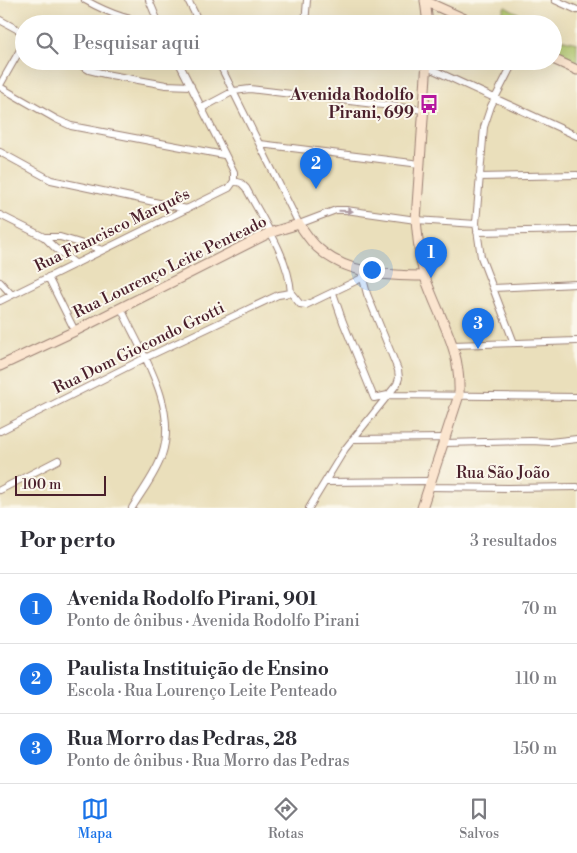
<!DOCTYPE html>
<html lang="pt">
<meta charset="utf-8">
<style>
:root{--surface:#fff;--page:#f2f2f3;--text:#2b2b33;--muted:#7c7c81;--line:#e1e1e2;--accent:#1a73e8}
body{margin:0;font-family:"Libre Bodoni",serif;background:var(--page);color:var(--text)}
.scale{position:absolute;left:15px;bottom:12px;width:91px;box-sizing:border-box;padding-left:5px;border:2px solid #4a1f2b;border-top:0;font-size:14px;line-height:18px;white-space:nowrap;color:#4a1f2b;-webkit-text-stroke:4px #fbf7ec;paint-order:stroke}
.you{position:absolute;left:371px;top:269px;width:18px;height:18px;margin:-12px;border:4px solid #fff;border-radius:50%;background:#1a73e8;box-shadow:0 0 0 8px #1a73e833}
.badge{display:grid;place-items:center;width:32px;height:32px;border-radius:50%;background:var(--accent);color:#fff;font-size:16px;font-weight:700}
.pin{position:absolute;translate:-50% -41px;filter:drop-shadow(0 1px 2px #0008)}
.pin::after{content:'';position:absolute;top:26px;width:18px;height:15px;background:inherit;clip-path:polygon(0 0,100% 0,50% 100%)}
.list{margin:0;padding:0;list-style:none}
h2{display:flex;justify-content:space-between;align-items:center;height:65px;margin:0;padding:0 20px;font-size:21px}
h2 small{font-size:16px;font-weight:400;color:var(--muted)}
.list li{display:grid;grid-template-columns:32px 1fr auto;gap:15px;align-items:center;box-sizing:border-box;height:70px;padding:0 20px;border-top:1px solid var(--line)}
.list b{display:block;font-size:19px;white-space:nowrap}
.list p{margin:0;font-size:16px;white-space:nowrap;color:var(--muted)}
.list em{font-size:16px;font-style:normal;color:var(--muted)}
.icon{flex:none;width:28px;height:28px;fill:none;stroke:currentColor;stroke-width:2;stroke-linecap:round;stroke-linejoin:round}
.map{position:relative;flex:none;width:577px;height:508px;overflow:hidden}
.search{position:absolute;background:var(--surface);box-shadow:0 5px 20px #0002;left:15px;right:15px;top:15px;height:55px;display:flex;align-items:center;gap:12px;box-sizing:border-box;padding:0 18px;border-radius:28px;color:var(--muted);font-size:19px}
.sheet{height:275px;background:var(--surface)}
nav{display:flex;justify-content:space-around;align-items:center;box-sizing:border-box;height:70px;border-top:1px solid var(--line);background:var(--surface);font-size:14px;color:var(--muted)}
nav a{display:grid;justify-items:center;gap:2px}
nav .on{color:var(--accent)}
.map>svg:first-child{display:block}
.green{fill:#aec56a;stroke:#7c724a}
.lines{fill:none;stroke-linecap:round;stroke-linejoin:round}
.minor-casing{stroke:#9a7f73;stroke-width:8}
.secondary-casing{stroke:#9a7f73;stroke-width:11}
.minor{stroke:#fff;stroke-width:6}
.secondary{stroke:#fbe5cf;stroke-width:9}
.oneway{fill:#ae9aa0}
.labels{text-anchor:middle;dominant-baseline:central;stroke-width:4;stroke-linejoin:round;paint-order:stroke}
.poi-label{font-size:16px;font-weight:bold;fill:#4a1f2b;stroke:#fbf7ec;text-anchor:end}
.street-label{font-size:16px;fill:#4a1f2b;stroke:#fbf7ec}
</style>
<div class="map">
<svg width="577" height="508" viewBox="0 0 577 508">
<rect width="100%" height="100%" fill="#fbf7ec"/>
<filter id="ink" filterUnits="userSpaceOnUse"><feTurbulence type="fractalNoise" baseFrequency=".02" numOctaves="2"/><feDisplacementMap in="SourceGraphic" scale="10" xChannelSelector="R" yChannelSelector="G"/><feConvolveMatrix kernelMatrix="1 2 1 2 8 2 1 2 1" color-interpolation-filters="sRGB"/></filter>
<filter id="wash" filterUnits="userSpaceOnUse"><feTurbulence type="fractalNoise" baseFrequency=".0096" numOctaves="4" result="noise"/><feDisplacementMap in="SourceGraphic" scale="20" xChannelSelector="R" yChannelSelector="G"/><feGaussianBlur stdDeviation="1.12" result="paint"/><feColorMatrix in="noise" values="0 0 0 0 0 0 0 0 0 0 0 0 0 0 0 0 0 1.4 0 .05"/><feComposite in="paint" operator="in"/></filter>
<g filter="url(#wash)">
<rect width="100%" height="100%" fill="#eadfbb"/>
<path class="green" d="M 505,6 L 529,19 L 543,24 L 497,24 Z
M 553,27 L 558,29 L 560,39 L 577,43 L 577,64 L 553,52 Z"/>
</g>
<g filter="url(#ink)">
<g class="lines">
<g class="minor-casing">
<path id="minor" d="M 85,0 C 108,13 132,23 159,23
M 149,0 L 159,24
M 188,0 L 200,24
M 555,0 L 577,10
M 0,20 L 24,33
M 305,24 L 307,0
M 74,61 L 89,70 L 105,74 L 166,85 L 191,86
M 178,61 L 234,172 L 234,181
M 218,61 L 299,224 L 336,210 L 346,210 L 416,220 L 476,224
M 427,67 L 577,136
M 0,85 L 24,43
M 0,87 L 56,119 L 71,126 L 224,155
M 202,108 L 234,91 L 250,89 L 424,110
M 260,144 L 420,164
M 0,152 L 51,180 L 187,209
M 479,177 L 577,175
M 234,181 L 241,183 L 246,188 C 262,218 289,258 291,293
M 0,215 L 44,237 L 55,248 L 76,264
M 477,232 L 577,230
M 44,237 L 60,237 L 103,250
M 48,277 L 75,331
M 0,282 L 12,295
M 493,288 L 577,284
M 291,293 L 300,304 L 306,305 L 362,278
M 333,293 L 343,322 L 374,398 L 388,395 L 577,397
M 0,301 L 229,188 L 234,181
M 121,308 C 140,351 179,406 162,455 C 156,474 142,491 132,508
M 514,343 L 481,257 L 476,223 L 484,127 L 491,106 L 514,61
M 453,345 L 577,341
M 0,431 L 145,358 L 278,295 L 291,293
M 353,439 L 445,438
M 444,443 L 531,441 L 550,442 L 577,439
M 325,482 L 430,481
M 429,487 L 508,488 L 577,487
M 0,490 L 58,460
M 309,508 L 345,449 L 397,384 L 399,378 L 398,370 L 367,294 L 361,271"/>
</g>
<g class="secondary-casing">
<path id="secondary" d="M 425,0 L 428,24
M 425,1 L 476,24
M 553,59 L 577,70
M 0,366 L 75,331 L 269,233 L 299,224 C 305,232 310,241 318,248 C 346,274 388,276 424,276
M 422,508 L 459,395 C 461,346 440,321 425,277 C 419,259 418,238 416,220 L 427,61"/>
</g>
<use href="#minor" class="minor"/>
<use href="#secondary" class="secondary"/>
</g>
<defs><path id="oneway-solid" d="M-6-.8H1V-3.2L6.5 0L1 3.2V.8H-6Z" transform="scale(1.25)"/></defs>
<use class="oneway" href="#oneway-solid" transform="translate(346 211) rotate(2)"/>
</g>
<defs>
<g id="bus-bare" transform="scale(1.5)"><path d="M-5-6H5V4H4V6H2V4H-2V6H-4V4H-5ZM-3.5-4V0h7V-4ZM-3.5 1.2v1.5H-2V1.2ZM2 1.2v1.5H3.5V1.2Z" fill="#b5179e" stroke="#fbf7ec" stroke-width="2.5" paint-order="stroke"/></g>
</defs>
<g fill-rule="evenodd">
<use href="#bus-bare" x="429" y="104"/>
</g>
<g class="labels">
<g class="poi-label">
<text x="414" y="95">Avenida Rodolfo<tspan x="414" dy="18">Pirani, 699</tspan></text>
</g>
<g class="street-label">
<text transform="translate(112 230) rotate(-26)">Rua Francisco Marquês</text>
<text transform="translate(170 267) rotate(-26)">Rua Lourenço Leite Penteado</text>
<text transform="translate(139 348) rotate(-26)">Rua Dom Giocondo Grotti</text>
<text x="503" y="473">Rua São João</text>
</g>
</g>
</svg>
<div class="scale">100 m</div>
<div class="you"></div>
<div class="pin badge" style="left:431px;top:278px">1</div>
<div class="pin badge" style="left:316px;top:189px">2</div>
<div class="pin badge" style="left:478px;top:349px">3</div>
<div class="search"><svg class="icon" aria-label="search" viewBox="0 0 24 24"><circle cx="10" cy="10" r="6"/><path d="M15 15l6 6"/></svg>Pesquisar aqui</div>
</div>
<section class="sheet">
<h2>Por perto<small>3 resultados</small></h2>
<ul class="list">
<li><span class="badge">1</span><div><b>Avenida Rodolfo Pirani, 901</b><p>Ponto de ônibus · Avenida Rodolfo Pirani</p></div><em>70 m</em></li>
<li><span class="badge">2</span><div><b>Paulista Instituição de Ensino</b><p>Escola · Rua Lourenço Leite Penteado</p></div><em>110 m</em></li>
<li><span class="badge">3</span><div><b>Rua Morro das Pedras, 28</b><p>Ponto de ônibus · Rua Morro das Pedras</p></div><em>150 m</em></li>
</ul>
</section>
<nav>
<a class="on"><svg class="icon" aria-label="map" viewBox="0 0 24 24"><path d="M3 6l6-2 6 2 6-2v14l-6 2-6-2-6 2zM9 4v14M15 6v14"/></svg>Mapa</a>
<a><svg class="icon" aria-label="directions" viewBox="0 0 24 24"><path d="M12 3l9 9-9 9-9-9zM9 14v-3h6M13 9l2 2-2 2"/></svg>Rotas</a>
<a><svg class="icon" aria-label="saved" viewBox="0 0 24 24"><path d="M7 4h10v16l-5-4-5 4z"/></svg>Salvos</a>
</nav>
